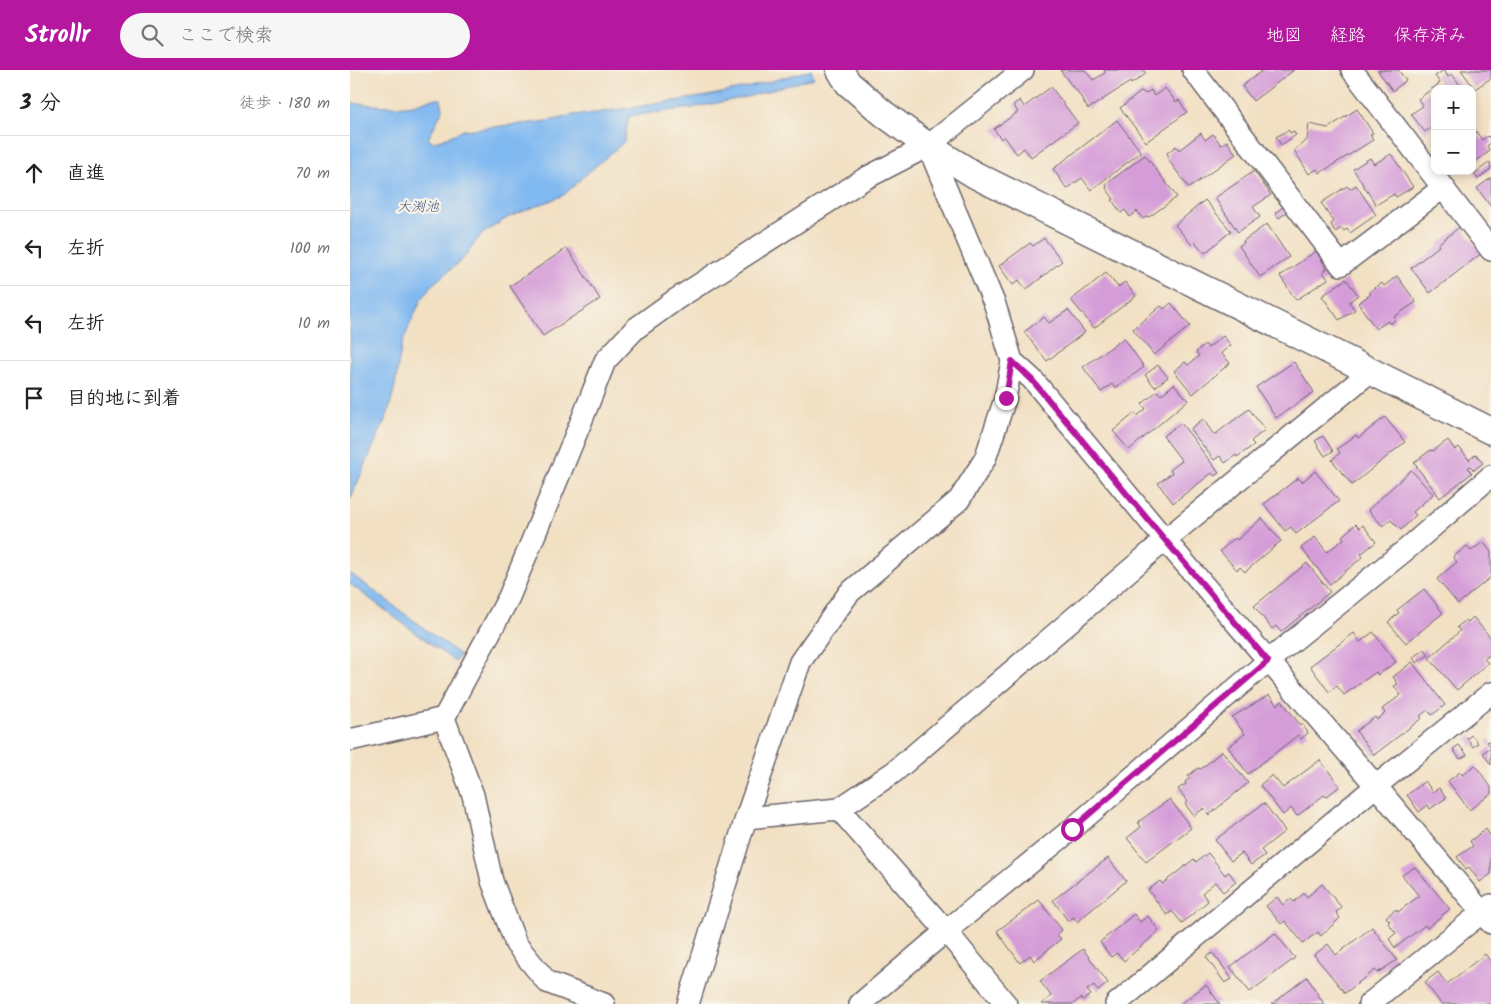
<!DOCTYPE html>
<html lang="ja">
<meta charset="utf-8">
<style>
:root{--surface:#fff;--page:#f6f6f6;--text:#222;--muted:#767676;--line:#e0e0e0;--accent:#b5179e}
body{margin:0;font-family:Kalam,"Klee One",sans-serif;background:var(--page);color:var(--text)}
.controls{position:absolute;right:15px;top:15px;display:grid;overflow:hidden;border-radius:10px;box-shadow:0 2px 8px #0003}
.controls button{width:45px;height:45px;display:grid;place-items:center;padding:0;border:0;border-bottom:1px solid var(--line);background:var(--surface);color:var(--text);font:25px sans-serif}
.stop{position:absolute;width:15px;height:15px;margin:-11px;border:4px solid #b5179e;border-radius:50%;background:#fff}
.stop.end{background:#b5179e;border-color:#fff;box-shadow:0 1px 5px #0008}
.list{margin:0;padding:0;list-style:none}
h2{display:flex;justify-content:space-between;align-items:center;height:65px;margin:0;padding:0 20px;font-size:21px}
h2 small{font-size:16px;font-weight:400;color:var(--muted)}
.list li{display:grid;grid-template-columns:32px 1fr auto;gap:15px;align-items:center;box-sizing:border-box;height:75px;padding:0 20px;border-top:1px solid var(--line)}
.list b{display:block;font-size:19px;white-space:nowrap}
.list em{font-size:16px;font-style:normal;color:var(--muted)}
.icon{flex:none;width:28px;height:28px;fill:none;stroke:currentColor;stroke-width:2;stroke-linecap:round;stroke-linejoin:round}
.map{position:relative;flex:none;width:1141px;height:934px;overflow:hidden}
header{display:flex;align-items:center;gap:30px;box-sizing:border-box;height:70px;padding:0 25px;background:var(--accent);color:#fff}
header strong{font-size:24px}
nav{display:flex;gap:28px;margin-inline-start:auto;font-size:18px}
.search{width:350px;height:45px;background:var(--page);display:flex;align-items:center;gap:12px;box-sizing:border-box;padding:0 18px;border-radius:28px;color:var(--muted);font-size:19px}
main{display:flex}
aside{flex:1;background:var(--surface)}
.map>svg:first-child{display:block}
.water{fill:#81b9f1;stroke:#526e96}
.building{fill:#d59dd8}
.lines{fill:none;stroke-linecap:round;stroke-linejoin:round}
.minor-casing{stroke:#6b646b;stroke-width:24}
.tertiary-casing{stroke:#6b646b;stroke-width:29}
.minor{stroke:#fff;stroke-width:21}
.tertiary{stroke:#fff;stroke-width:26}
.route{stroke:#b5179e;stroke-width:6}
.labels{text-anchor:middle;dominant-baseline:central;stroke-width:4.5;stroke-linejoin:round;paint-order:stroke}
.water-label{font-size:14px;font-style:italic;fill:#43577b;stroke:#f7f3e8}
</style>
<header>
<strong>Strollr</strong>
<div class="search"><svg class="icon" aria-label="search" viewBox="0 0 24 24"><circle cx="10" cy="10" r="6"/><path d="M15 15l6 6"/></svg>ここで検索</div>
<nav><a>地図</a><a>経路</a><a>保存済み</a></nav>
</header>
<main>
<aside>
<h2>3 分<small>徒歩 · 180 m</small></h2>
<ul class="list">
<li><svg class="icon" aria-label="ahead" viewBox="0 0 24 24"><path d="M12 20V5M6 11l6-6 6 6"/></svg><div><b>直進</b></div><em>70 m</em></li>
<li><svg class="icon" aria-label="left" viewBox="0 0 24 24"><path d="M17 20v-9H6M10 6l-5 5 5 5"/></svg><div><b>左折</b></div><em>100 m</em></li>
<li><svg class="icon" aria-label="left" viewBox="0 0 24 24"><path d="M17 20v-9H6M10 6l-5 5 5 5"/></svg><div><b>左折</b></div><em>10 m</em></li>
<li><svg class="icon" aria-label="arrive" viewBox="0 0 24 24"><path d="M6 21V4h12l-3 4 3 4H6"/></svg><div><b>目的地に到着</b></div></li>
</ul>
</aside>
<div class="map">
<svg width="1141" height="934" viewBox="0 0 1141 934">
<rect width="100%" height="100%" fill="#f7f3e8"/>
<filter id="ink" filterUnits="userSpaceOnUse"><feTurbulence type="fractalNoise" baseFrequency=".02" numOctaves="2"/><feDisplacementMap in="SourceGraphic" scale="10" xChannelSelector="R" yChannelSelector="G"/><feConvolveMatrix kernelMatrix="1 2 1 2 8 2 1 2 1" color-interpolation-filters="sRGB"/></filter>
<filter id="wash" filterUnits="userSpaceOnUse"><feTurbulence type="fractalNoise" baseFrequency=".0096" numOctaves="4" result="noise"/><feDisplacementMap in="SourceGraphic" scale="20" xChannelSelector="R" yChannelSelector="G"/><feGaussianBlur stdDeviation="1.12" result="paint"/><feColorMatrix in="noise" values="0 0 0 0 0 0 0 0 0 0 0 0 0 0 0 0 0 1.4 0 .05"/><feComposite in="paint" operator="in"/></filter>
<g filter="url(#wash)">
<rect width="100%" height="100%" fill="#f2e0c3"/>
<path class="water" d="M 461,0 L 464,8 L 397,27 L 342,38 L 279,46 L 274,72 L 233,107 L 214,125 L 157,148 L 132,164 L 113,189 L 84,213 L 71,230 L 60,254 L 51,277 L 45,316 L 38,343 L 0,430 L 0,33 C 19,34 38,37 56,36 C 70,35 77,27 91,29 L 93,39 L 78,69 L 83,72 L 93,69 L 114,60 L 190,52 L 208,49 L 223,45 L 245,43 L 357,26 L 400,17 Z
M 0,503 L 110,585 L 105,592 L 0,514 Z"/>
<g id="blocks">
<path class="building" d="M 710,0 L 735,0 L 743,10 L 755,3 L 754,0 L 793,0 L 796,4 L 781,14 L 780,12 L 738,39 L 726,19 L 725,20 Z
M 913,0 L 944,0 L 903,31 L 892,16 Z
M 1029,0 L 1048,0 L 1056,10 L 1043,21 L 1028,1 Z
M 1094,0 L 1098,7 L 1102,4 L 1113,19 L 1085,19 L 1085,55 L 1075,62 L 1061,44 L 1073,36 L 1068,29 L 1090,13 L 1085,6 Z
M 1111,0 L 1141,0 L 1141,8 L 1125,19 Z
M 701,17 L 728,53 L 681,87 L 674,78 L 667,84 L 654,66 L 651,69 L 644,59 L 668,42 L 663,35 L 670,30 L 674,37 Z
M 815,18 L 826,32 L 829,30 L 837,42 L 796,72 L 770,38 L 792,21 L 795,24 L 801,20 L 804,26 Z
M 1007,39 L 1023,63 L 1020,65 L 1023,70 L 970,103 L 967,99 L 959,104 L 944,80 L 957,70 L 959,54 L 978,58 Z
M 767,50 L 791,82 L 741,120 L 732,108 L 717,119 L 703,99 Z
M 1122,56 L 1132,70 L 1138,66 L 1141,70 L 1141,73 L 1137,76 L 1140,81 L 1122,94 Z
M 938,60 L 940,63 L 943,61 L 946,65 L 931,75 L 926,67 Z
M 851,63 L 855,70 L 863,64 L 871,75 L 877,71 L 886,84 L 839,118 L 817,88 L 819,87 L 817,83 L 826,76 L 829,80 Z
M 1041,84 L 1063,117 L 1046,127 L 1044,124 L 1026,135 L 1003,99 L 1020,88 L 1024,94 Z
M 795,85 L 827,127 L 799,147 L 798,146 L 793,149 L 787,141 L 780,147 L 775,140 L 771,143 L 762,130 L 764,129 L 756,118 L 757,116 L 756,114 Z
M 1140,92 L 1141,99 L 1128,109 L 1124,104 Z
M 904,101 L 921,125 L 903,137 L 910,147 L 888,162 L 865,128 Z
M 1141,108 L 1141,137 L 1127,118 Z
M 1006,115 L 1026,145 L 1000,163 L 997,159 L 994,161 L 992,158 L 985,162 L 981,154 L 984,152 L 971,133 L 997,116 L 1000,119 Z
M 855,130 L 881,161 L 855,183 L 845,172 L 842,175 L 825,155 Z
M 933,137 L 937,142 L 929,148 L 925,143 Z
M 917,154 L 939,187 L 910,207 L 889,176 L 894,173 L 893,171 Z
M 1111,156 L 1132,183 L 1080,223 L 1061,198 L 1089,176 L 1088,174 Z
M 694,168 L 712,191 L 676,220 L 669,210 L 663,215 L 649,196 L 680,173 L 683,176 Z
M 217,178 L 250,229 L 193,266 L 160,216 Z
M 966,181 L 977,199 L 973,202 L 978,209 L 946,230 L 930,206 Z
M 756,203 L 768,217 L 775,212 L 786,226 L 744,258 L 721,230 Z
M 1047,206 L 1066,232 L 1044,247 L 1045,250 L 1040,254 L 1038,251 L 1026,259 L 1008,233 L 1021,224 L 1019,222 L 1032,213 L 1034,216 Z
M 996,209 L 1008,225 L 999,232 L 1005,240 L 989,250 L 972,226 Z
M 821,233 L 840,256 L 804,285 L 783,259 L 811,236 L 814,239 Z
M 718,240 L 735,262 L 697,291 L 674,262 L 694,247 L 699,253 Z
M 873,266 L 881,275 L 871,283 L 880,293 L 843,324 L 824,301 L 835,292 L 838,295 L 849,286 L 846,282 L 855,274 L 858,278 Z
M 774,268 L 794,297 L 765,318 L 762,314 L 751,322 L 733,297 Z
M 944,292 L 964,322 L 926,348 L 906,317 Z
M 808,295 L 818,307 L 805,317 L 795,305 Z
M 824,314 L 838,330 L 779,380 L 763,361 L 785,343 L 787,346 L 796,339 L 792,334 L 807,321 L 811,325 Z
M 899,339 L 915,360 L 901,371 L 904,375 L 887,387 L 886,385 L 875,393 L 870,386 L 864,390 L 840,359 L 853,349 L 864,365 Z
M 1035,347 L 1055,372 L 1002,415 L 982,390 L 990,383 L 987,379 L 1006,365 L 1008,368 Z
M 831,353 L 869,403 L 864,406 L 862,403 L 823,433 L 808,413 L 822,403 L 820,400 L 832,391 L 813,366 Z
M 973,366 L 983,381 L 975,386 L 965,371 Z
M 1098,370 L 1105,380 L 1109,377 L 1119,390 L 1126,384 L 1133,393 L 1124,400 L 1120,396 L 1118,398 L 1122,403 L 1090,428 L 1064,393 L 1079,381 L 1082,380 L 1083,381 Z
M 1061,400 L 1083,424 L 1063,442 L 1066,445 L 1051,460 L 1041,450 L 1033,456 L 1018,440 Z
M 965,401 L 989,431 L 946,464 L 941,457 L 935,461 L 914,434 L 948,408 L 952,412 Z
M 912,448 L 931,471 L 895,502 L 890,497 L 887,500 L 870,481 L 885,468 L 887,470 Z
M 1006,454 L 1010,458 L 1013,455 L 1026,472 L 1011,484 L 1013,487 L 980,514 L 951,478 L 965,467 L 977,482 L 994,469 L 992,466 Z
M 1133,472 L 1141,482 L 1141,507 L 1108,534 L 1087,509 L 1107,492 L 1103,487 L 1117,476 L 1121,481 Z
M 957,493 L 980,522 L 931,562 L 926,556 L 922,559 L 904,536 Z
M 1074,519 L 1093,543 L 1056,573 L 1038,552 L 1049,543 L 1047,540 Z
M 1123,547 L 1141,568 L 1141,584 L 1134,589 L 1138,593 L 1107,620 L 1079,588 L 1110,561 L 1107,557 L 1116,550 L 1118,552 Z
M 1023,562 L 1046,592 L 1028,605 L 1026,602 L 994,625 L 987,616 L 979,622 L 960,596 L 1004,563 L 1010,572 Z
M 1075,579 L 1079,585 L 1066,593 L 1063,587 Z
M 1062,592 L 1095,635 L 1082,645 L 1078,640 L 1070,646 L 1072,648 L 1024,685 L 1006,661 L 1025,647 L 1027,650 L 1035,643 L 1032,639 L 1051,625 L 1044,616 L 1048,614 L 1043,607 Z
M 919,625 L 927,635 L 932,631 L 950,655 L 952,654 L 958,663 L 951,669 L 948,665 L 898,704 L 878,677 L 895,664 L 882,647 Z
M 1122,665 L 1128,673 L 1123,677 L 1117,668 Z
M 1141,669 L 1141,695 L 1133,683 L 1141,677 L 1137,672 Z
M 1109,675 L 1117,685 L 1110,689 L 1103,679 Z
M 872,681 L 898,713 L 859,745 L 854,738 L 844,746 L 835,734 L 838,732 L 828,719 L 836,714 L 835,712 L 840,708 L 838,706 L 848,698 L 851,699 Z
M 970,690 L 990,716 L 976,727 L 974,725 L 947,746 L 941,738 L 933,745 L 910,715 L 922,705 L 933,718 Z
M 1125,695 L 1141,717 L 1141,724 L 1119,740 L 1098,711 L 1110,702 L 1112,705 Z
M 1075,711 L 1083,722 L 1089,718 L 1096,728 L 1080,739 L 1078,735 L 1069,742 L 1057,725 Z
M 820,729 L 841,758 L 796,792 L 777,768 L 791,757 L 788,752 Z
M 914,733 L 935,761 L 911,780 L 915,785 L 901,795 L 892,783 L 881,791 L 865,770 Z
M 1136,759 L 1141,767 L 1141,804 L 1130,812 L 1119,797 L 1116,799 L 1107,787 L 1123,776 L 1120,771 Z
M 858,783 L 875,805 L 879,802 L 886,812 L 873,822 L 865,812 L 852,823 L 858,831 L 832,853 L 822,841 L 817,845 L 798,820 L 810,811 L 812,814 L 844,789 L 846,792 Z
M 758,788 L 776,811 L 727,852 L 724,847 L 718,851 L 703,830 Z
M 1065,797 L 1100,839 L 1077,858 L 1075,855 L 1045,878 L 1039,869 L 1046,863 L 1038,853 L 1040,851 L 1036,847 L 1046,839 L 1048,842 L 1069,826 L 1052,805 Z
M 972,814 L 992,838 L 986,842 L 990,848 L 971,866 L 968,862 L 953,873 L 935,851 L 931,854 L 916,836 L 927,827 L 933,835 L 941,829 L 944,832 L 954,823 L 957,827 Z
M 689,830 L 712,860 L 707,864 L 711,869 L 684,891 L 680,885 L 670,893 L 647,861 Z
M 784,844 L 790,852 L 798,846 L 809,861 L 774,891 L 767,883 L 761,887 L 750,872 Z
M 1022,857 L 1047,890 L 1027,903 L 1025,900 L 995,923 L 964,885 L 978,874 L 986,885 Z
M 925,863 L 945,888 L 900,922 L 880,897 Z
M 733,879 L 758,913 L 748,921 L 744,915 L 737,920 L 741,925 L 733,930 L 731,928 L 723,934 L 691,934 L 701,926 L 690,911 Z
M 863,883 L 882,909 L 875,913 L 856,887 Z
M 1135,884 L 1141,892 L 1141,934 L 1091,934 L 1075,912 L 1088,902 L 1097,914 Z
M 957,907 L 974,934 L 922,934 Z
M 856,915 L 870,934 L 830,934 Z"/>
</g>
</g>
<g filter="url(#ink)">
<use href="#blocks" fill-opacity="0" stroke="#6b646b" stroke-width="1"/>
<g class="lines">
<g class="minor-casing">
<path id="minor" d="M 843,0 L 991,195 L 1094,117
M 1002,0 L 1141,180
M 662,291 L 683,310 L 815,470 L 1026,716 L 1141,853
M 94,648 L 123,725 L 142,811 L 166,874 L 197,912 L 254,934
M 0,670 L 94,648 L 159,527 L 233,347 L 255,291 L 285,259 L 325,230 L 514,109 L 578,76 L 673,0
M 489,739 L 544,702 L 815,470 L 1021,301
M 396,748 L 489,739 L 596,861 L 656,934
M 338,934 L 396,748 L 450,592 L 499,523 L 609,430 L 635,389 L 655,329 L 662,291 L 645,235 L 578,76
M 510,934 L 596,861 L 722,759 L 918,591 L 1058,478 L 1141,406
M 766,934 L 1026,716 L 1141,623
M 1019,934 L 1141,835"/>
</g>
<g class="tertiary-casing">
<path id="tertiary" d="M 490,0 L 498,13 L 534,44 L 578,76 L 625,105 L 1141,361"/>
</g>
<use href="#minor" class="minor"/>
<use href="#tertiary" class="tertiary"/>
</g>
</g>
<g class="lines" filter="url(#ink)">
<path class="route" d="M 656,328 L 662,291 L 682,310 L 815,470 L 918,591 L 722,759"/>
</g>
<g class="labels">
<g class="water-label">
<text x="68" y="137">大渕池</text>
</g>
</g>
</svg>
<div class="controls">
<button>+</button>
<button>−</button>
</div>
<div class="stop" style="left:722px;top:759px"></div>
<div class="stop end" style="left:656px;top:328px"></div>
</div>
</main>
